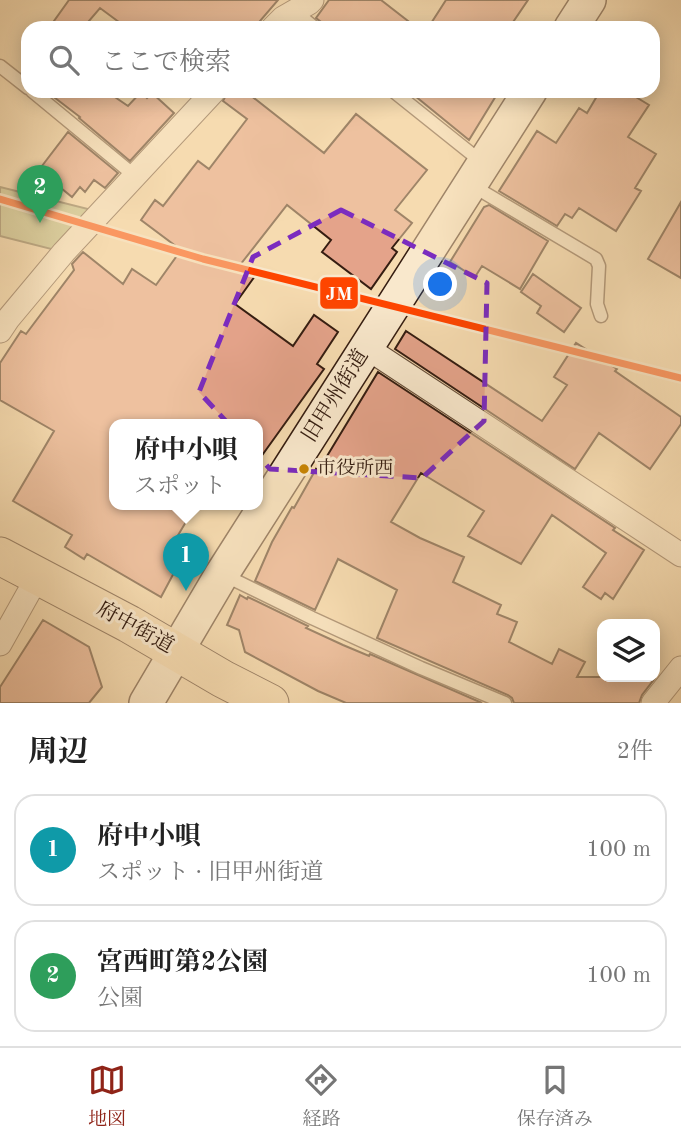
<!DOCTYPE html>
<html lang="ja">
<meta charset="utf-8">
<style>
:root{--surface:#fff;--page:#f2f2f2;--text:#222;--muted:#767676;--line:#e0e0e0;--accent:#8f2418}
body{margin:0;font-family:"Old Standard TT","Noto Serif JP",serif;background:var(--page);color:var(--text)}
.controls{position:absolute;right:21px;bottom:21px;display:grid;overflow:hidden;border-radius:14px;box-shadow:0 4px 18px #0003}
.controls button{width:63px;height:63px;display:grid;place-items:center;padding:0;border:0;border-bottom:2px solid var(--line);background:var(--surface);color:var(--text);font:35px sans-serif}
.you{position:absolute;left:441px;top:285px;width:24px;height:24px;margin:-18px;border:5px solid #fff;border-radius:50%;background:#1a73e8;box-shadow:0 0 0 10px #1a73e833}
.badge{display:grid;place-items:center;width:46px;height:46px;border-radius:50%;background:var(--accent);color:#fff;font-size:23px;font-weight:700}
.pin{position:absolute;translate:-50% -58px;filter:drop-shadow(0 2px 4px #0008)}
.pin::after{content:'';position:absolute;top:37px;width:24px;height:21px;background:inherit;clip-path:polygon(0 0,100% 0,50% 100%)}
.popup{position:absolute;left:109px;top:419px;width:154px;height:91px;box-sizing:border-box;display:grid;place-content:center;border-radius:14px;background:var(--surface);filter:drop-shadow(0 2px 5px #0005);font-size:23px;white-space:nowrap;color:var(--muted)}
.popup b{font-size:26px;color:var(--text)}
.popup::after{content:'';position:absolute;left:50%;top:100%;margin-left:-14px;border:14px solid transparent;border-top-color:var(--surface)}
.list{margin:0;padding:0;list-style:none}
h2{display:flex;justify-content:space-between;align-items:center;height:91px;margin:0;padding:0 28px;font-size:30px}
h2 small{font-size:23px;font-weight:400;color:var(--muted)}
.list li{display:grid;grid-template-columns:46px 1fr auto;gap:21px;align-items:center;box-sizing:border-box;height:112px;margin:0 14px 14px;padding:0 14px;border:2px solid var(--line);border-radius:21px}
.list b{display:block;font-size:26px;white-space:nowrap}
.list p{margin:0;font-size:23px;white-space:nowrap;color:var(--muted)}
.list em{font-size:23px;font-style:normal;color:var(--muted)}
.icon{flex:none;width:38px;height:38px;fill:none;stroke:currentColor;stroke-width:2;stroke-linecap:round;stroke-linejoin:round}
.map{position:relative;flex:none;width:681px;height:703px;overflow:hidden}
.search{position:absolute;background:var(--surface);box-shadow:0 4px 18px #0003;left:21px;right:21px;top:21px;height:77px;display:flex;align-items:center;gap:18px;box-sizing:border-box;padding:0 24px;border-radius:21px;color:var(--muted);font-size:26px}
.sheet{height:343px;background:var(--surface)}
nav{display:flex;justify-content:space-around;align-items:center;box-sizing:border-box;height:98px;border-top:2px solid var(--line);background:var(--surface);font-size:19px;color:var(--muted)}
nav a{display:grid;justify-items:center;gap:4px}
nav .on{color:var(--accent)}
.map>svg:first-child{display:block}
.green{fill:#bdc08b;stroke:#796e4e;stroke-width:2}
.building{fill:#e4a38a;stroke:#351d11;stroke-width:2}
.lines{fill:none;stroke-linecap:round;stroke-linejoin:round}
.service-casing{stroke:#654c39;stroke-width:15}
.minor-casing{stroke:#654c39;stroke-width:25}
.secondary-casing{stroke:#351d11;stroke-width:36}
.primary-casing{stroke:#351d11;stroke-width:39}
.service{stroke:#f9e8cc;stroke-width:12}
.minor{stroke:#f9e8cc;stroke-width:23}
.secondary{stroke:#f9e8cc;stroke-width:33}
.primary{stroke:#f6dbb0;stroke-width:37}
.rail-1-casing{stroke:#f9e8cc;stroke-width:12}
.rail-1{stroke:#ff4500;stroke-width:7}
.marked{fill:none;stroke:#7b2cbf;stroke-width:5;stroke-dasharray:14 9;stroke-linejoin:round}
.bus-dot{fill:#c68404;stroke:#f9e8cc;stroke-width:2.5}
.labels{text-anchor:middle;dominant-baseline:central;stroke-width:6;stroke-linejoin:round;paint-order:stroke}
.bus-label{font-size:19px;fill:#351d11;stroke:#f9e8cc;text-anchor:start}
.street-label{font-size:21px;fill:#351d11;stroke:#f9e8cc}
.line-badge{stroke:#f9e8cc;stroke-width:2.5}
.badge-label{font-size:19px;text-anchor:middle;font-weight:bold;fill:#fff}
</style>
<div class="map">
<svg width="681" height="703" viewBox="0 0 681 703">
<rect width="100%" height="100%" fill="#f6dbb0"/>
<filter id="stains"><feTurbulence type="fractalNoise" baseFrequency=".00286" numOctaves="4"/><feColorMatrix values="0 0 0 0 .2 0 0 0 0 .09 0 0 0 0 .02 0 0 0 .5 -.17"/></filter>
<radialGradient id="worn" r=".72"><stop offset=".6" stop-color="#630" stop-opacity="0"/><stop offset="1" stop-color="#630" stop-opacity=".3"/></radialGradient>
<path class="green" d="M 0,187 L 92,210 L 55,250 L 0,236 Z"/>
<path class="building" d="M 69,0 L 278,0 L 254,28 L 127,28 L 100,8 L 83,28 L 49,28 Z
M 329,0 L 381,0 L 417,28 L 324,28 L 321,22 L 316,18 Z
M 446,0 L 528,0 L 509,28 L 428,28 Z
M 46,91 L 106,91 L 128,106 L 141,92 L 147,98 L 152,93 L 174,113 L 130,161 L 79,118 L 80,117 Z
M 228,91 L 245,91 L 324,153 L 356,114 L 427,170 L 395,210 L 412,223 L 392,248 L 397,252 L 371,289 L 322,252 L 331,240 L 287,205 L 240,265 L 255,276 L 235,304 L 293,346 L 314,315 L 338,332 L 317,364 L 324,369 L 258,461 L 258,425 L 114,425 L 114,505 L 196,505 L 171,547 L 184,554 L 161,597 L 87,554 L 84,559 L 65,547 L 72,535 L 13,501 L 54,431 L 0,400 L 0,363 L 21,331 L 26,334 L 74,270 L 72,264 L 83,252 L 123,284 L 132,269 L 156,285 L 181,250 L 141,220 L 155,200 L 163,206 L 198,161 L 209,169 L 247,119 L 223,101 Z
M 409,91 L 499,91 L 469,140 Z
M 600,91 L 626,91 L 649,105 L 628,137 L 656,154 L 635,188 L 641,191 L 616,231 L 579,208 L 572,218 L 565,214 L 557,226 L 499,191 L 537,131 L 556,143 L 579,108 L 587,113 Z
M 68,132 L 118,173 L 105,188 L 94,180 L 85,192 L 80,187 L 72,197 L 56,184 L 49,193 L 32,179 Z
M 681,202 L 681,278 L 648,259 Z
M 489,205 L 548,241 L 520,289 L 482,266 L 475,277 L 450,262 L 484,207 Z
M 533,274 L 581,308 L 564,332 L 537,313 L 541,306 L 521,292 Z
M 406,331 L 542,421 L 567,385 L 554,377 L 576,343 L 617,369 L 615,371 L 681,417 L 681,424 L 650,469 L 599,433 L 575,469 L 395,349 Z
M 378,372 L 615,528 L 613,530 L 644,550 L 613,599 L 605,593 L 601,599 L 583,587 L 606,553 L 552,515 L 521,564 L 468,536 L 484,511 L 421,473 L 391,522 L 420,538 L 464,557 L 453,582 L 501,605 L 497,614 L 517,622 L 509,642 L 552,664 L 559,649 L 585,662 L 577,677 L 654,677 L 655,678 L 642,695 L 639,703 L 514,703 L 512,698 L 508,695 L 377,638 L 397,590 L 338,559 L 315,610 L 255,581 L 272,542 L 292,507 L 294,508 L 316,469 L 318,471 Z
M 240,595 L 247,599 L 248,597 L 308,626 L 306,628 L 343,645 L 369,656 L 370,654 L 482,703 L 346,703 L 318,691 L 245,652 L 239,630 L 227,625 Z
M 43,620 L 89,647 L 102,687 L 89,703 L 0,703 L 0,687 Z"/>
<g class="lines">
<g class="service-casing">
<path id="service" d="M 294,11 L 315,28
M 0,66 L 28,88
M 32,91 L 135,176
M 393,91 L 483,163
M 473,186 L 596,259 L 599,266 L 597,304 L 601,316
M 222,574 L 312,618 L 421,668 L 505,703"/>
</g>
<g class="minor-casing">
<path id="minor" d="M 273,28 L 283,18 L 309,3 L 312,0
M 0,331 L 8,319 L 64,252 L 214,91
M 367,348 L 681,555
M 0,644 L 38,576
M 653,703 L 681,668"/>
</g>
<g class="secondary-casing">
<path id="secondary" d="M 571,28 L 589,0
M 146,703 L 222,574 L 530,91"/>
</g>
<g class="primary-casing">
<path id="primary" d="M 0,556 L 129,624 L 223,679 L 270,703"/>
</g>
<use href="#service" class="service"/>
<use href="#minor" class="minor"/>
<use href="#secondary" class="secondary"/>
<use href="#primary" class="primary"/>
<g class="rail-1-casing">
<path id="rail-1" d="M 0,199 L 203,259 L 681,378"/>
</g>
<use href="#rail-1" class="rail-1"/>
</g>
<path d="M0 0H681V703H0ZM 341,210 L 487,283 L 484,421 L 422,478 L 270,469 L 199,392 L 253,257 Z" fill="#f6dbb0" fill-opacity=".55" fill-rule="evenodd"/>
<path class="marked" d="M 341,210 L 487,283 L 484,421 L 422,478 L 270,469 L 199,392 L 253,257 Z"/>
<circle class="bus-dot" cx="304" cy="469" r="6"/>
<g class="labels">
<g class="bus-label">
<text x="317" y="469">市役所西</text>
</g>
<g class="street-label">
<text transform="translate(336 396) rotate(-58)">旧甲州街道</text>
<text transform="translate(135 628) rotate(29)">府中街道</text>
</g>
</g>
<rect class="line-badge" x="319" y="276" width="40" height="34" rx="7" fill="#ff4500"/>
<g class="badge-label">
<text x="339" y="300">JM</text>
</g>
<rect width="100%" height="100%" filter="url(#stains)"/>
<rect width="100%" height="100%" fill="url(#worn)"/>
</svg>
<div class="controls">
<button><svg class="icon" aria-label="layers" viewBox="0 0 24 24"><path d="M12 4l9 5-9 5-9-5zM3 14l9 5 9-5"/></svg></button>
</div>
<div class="you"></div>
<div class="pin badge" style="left:186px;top:591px;background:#0f9aa8">1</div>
<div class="popup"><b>府中小唄</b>スポット</div>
<div class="pin badge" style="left:40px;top:223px;background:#2e9e5b">2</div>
<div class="search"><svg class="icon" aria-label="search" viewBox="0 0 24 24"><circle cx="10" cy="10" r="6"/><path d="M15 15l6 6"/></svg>ここで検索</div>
</div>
<section class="sheet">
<h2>周辺<small>2件</small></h2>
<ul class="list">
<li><span class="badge" style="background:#0f9aa8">1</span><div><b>府中小唄</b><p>スポット · 旧甲州街道</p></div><em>100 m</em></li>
<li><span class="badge" style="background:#2e9e5b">2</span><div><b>宮西町第2公園</b><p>公園</p></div><em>100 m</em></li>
</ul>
</section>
<nav>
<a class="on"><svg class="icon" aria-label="map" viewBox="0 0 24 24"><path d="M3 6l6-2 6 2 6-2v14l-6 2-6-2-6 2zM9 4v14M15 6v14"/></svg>地図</a>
<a><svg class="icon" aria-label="directions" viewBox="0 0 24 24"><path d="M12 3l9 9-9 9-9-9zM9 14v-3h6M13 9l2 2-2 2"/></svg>経路</a>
<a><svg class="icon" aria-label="saved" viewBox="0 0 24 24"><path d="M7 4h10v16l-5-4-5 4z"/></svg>保存済み</a>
</nav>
